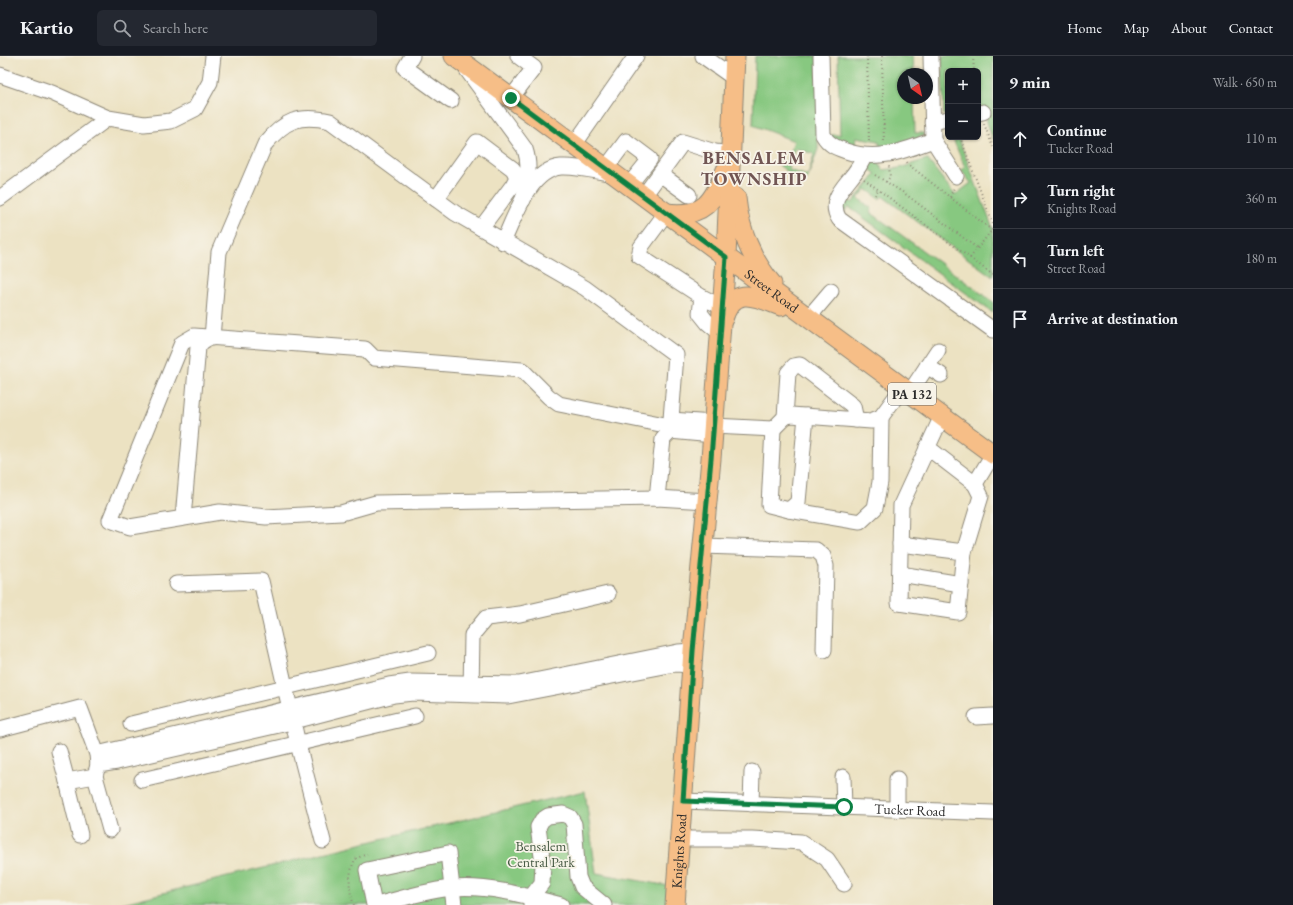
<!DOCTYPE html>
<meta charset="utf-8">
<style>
:root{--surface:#171b24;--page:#242831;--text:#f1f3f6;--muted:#9ea1a6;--line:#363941}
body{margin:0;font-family:"EB Garamond",serif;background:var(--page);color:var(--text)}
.controls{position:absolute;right:12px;top:12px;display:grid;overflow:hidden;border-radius:6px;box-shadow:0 1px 3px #0004}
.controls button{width:36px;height:36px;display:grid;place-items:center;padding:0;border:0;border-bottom:1px solid var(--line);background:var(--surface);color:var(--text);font:20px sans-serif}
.compass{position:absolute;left:897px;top:12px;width:36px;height:36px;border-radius:50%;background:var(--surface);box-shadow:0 1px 3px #0004;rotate:146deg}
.stop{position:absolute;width:12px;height:12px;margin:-9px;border:3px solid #0b8043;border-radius:50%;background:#fff}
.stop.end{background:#0b8043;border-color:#fff;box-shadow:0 1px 4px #0008}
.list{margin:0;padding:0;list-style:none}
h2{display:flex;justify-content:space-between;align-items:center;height:52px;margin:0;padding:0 16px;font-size:17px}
h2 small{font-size:13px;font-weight:400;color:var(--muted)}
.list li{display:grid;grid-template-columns:26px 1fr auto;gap:12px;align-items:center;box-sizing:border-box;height:60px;padding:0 16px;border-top:1px solid var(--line)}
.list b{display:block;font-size:15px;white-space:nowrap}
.list p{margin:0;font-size:13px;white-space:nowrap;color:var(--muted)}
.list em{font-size:13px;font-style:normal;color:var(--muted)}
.icon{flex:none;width:22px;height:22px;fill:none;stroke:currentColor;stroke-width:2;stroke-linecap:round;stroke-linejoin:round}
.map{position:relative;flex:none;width:993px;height:849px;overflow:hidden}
header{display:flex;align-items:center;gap:24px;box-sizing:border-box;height:56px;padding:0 20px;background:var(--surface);border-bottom:1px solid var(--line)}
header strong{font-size:19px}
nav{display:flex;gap:22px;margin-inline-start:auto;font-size:14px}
.search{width:280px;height:36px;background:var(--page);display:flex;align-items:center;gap:10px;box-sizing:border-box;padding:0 14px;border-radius:6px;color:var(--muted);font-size:15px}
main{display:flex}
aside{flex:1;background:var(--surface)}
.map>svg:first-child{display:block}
.green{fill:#87c880;stroke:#597a56}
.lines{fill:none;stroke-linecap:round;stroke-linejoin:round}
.minor-casing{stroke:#8c8676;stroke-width:17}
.major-casing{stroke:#8c8676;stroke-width:21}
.path{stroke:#8c8676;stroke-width:2;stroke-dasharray:1 3;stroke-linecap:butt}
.minor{stroke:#fff;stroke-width:15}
.major{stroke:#f6be87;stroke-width:19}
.route{stroke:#0b8043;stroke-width:5}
.labels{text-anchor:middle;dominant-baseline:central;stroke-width:3.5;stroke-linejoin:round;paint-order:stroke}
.shield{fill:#f7f3e8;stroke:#686764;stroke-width:1}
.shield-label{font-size:13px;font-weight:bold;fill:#2b2b2b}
.street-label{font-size:14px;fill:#2b2b2b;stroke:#f7f3e8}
.park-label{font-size:14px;fill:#475a44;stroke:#f7f3e8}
.district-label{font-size:18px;font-weight:bold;letter-spacing:1px;fill:#715654;stroke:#f7f3e8}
</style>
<header>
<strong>Kartio</strong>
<div class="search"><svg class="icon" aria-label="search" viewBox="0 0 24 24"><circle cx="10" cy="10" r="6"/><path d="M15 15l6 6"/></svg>Search here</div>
<nav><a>Home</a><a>Map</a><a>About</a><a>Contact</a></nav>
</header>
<main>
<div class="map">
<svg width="993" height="849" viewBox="0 0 993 849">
<rect width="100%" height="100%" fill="#f7f3e8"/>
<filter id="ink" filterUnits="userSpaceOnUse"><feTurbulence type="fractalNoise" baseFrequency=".025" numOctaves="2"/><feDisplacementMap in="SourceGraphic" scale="8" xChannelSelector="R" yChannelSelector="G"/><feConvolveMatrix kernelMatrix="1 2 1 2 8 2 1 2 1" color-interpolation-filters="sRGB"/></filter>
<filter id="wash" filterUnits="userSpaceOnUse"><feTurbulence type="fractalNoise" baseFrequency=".012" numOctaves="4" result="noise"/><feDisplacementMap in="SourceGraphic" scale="16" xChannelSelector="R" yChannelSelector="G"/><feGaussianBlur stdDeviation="0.9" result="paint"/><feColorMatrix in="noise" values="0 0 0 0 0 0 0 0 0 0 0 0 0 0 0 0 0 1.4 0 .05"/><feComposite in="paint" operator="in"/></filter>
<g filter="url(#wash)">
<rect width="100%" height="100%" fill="#ece2c2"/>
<path class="green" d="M 755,0 L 817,0 L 818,93 L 807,124 L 804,127 L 800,126 L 779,109 L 779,106 L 789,110 L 789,114 L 808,120 L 814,98 L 795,92 L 790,107 L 787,105 L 794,85 L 753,69 Z
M 838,0 L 913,0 L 914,18 L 903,18 L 903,42 L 914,42 L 915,77 L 924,77 L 923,80 L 881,95 L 879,85 L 856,81 L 855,90 L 832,82 L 831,79 L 840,79 Z
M 942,0 L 993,0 L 993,84 L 987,66 L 986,54 L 978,55 L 978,15 L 948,15 L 948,60 L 944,59 Z
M 952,81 L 958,81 L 993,173 L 993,221 L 882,140 L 880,143 L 866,133 L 858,142 L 872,153 L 870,156 L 993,246 L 993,257 L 849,151 L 842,157 L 844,140 L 852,147 L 876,118 L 868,112 L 872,106 L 878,104 L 882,114 L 900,112 L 927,103 L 955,139 L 971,127 L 961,114 L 965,111 Z
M 585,735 L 596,817 L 669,830 L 667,849 L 115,849 L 360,788 Z"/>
</g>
<g filter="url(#ink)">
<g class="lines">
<g class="minor-casing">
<g id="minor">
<path d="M 412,0 L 405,12 L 451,45"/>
<path d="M 703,0 L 734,22"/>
<path d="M 821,0 L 823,79 C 829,89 835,91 846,95 C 877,106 903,95 933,84"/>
<path d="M 931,0 L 933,84 L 956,120"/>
<path d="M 467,14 L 525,93 C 531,111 527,126 523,144"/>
<path d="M 0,19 L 52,37 L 108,62 L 144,68 L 171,65 L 195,53 L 210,26 L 213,0"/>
<path d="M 511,42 L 534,12 L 518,0"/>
<path d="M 978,57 L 983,56"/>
<path d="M 932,66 L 948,63"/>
<path d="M 574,89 L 636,0"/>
<path d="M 864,100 C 857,124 824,138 839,163 L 993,274"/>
<path d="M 606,112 L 626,85 L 650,103 L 629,129"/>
<path d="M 660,118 L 689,139"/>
<path d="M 643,141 L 683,86 L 715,96 L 731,98"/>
<path d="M 0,142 L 108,62"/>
<path d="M 436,143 L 477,86 L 513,113 L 517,121 L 513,129 L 481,172"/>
<path d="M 666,157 L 641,191 L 639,200 L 702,241 L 722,251"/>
<path d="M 503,186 C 515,161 529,114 561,111 C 577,110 596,115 613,118"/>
<path d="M 702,241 L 700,257 L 708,267 L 720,277"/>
<path d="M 808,262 L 831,235"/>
<path d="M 212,282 L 219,196 L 265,88 C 285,64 299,58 330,65 L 455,157 L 585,232 L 676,299 L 670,376 L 663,383 L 657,442"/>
<path d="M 927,310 L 941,319"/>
<path d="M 910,336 L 938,294"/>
<path d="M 942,360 L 901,449 L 899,547 L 958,556 L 964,496 L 981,440 L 975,428"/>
<path d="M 785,361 L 788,317 L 794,310 L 800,309 L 853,350 L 856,364"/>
<path d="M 671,364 L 713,367"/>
<path d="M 670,370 L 559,348 L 549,341 L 522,314 L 374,302 L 365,293 L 194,280 L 182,287 L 110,464 L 130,471 L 220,456 L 266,461 L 341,457 L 376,447 L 657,442 L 707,445"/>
<path d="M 713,370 L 773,373 L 785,361 L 791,359 L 871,365 L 881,361 L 903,331"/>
<path d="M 773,373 L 769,449 L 789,454 L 798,446 L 806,360"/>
<path d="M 670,375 L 713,379"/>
<path d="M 927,391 L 975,428 L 993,398"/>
<path d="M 789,454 L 860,466 L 875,452 L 880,426 L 881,361"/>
<path d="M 183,462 L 198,291 L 202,286 L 210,281"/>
<path d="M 900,488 L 964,496"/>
<path d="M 703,490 L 816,494 L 823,500 L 826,510 L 824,594"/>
<path d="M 900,518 L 961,528"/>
<path d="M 176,528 L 261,525 L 298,688 L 323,785"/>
<path d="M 471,636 L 472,579 L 486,562 L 520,558 L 608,538"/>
<path d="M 976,661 L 993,660"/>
<path d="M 131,668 L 428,597"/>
<path d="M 0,673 L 80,652 L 97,698 L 98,709 L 95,720 L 110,774"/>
<path d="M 59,695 L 67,725"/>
<path d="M 97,698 L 389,629 L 410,626 L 519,628 L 678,596 L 693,595"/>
<path d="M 98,709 L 117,706 L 279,669 L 394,639 L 413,637 L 508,640 L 675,608 L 692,609"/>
<path d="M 843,721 L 844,751"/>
<path d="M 897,723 L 897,753"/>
<path d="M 142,724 L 415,660"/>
<path id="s1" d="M 683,745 L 993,757"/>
<path d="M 751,748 L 752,716"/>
<path d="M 80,779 L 67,725 L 95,720"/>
<path d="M 680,783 L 752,783 L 801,786 L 827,803 L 844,828"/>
<path d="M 374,849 L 367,814 L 448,797 L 454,849"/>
<path d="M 376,849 C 401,843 427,834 453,832 C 489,829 527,840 561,849"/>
<path d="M 531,849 L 531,841 L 542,827 L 543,808 L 538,771 L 542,764 L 548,760 L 563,758 L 570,761 L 574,768 L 578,821 L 582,831 L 604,849"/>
</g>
</g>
<g class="major-casing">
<g id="major">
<path id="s2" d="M 454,0 L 993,398"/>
<path d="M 736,142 C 739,173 752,204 772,228"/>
<path d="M 666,157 C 704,162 713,146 726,114"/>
<path d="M 723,263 C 734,228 756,241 781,250"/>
<path id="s3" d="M 675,849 L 693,595 L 711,403 L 726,201 L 735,0"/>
</g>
</g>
<path class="path" d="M 867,0 L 869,87
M 882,0 L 884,87
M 973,0 L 974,15
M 984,68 L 993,91
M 960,81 L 993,168
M 907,106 L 909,109 L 993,175
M 875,119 L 904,137 L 977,192
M 864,123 L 993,219
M 886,126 L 890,121 L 889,110
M 875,139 L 878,134
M 950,141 L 954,132
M 970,202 L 992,174
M 354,849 C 348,832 348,820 355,803 L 367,798"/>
<use href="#minor" class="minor"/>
<use href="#major" class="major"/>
</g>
</g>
<g class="lines" filter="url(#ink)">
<path class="route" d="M 511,42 L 726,201 L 711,403 L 693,595 L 683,745 L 844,751"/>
</g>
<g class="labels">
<rect class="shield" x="888" y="327" width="48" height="22" rx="3"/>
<g class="shield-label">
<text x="912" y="338">PA 132</text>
</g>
<g class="street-label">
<text stroke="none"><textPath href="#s2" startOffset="395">Street Road</textPath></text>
<text stroke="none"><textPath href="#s1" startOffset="227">Tucker Road</textPath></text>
<text stroke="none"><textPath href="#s3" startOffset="54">Knights Road</textPath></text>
</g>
<g class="park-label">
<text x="541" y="790">Bensalem<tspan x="541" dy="16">Central Park</tspan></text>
</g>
<g class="district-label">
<text x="754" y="101">BENSALEM<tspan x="754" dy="21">TOWNSHIP</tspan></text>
</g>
</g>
</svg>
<div class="controls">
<button>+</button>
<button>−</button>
</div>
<svg class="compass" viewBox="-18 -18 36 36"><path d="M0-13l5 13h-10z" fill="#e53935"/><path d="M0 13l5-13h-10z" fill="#9ea1a6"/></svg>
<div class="stop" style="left:844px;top:751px"></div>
<div class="stop end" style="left:511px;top:42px"></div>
</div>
<aside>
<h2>9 min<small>Walk · 650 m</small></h2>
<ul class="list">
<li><svg class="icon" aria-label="ahead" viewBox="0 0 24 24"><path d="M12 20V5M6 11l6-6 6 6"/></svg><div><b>Continue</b><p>Tucker Road</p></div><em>110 m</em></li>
<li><svg class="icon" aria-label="right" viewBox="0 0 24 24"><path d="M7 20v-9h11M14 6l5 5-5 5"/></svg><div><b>Turn right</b><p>Knights Road</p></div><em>360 m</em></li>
<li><svg class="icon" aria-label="left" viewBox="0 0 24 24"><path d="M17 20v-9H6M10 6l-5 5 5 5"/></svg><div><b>Turn left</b><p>Street Road</p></div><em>180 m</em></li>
<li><svg class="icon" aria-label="arrive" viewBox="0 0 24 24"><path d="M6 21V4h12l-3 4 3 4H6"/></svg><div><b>Arrive at destination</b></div></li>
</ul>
</aside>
</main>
